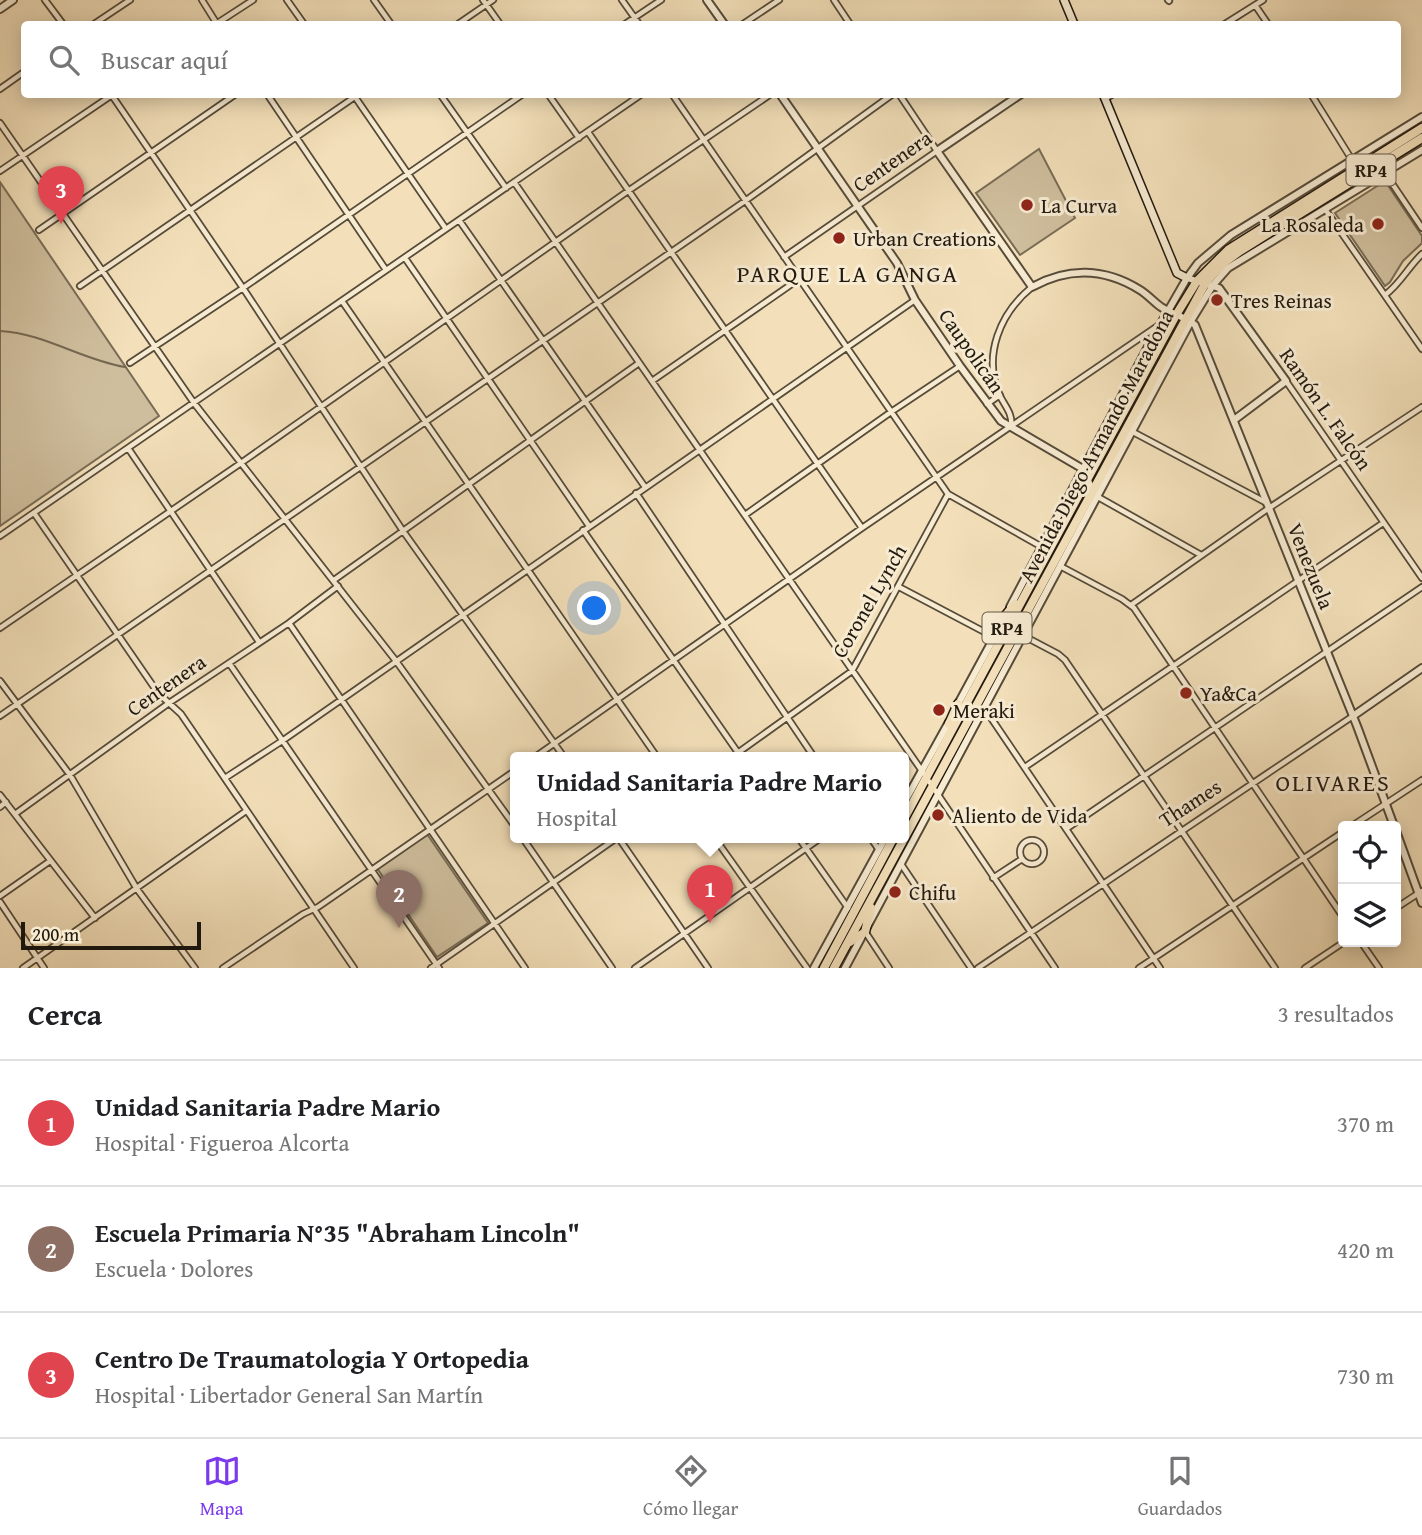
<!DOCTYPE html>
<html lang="es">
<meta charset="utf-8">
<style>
:root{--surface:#fff;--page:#f6f6f6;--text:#202124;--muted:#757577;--line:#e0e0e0;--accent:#7c3aed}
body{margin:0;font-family:"Gentium Book Plus",serif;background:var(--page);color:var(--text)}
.controls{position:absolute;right:21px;bottom:21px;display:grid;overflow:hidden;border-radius:7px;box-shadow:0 4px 18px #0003}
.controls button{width:63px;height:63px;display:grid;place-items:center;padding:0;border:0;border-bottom:2px solid var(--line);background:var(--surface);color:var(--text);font:35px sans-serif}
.scale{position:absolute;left:21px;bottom:18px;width:180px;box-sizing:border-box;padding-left:7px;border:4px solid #22190e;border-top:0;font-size:19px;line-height:24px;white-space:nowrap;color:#22190e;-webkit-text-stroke:5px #f7ebd2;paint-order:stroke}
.you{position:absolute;left:595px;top:609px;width:24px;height:24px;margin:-18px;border:5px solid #fff;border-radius:50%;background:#1a73e8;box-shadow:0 0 0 10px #1a73e833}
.badge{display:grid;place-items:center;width:46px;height:46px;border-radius:50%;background:var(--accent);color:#fff;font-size:23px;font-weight:700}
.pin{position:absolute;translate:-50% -58px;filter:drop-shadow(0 2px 4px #0008)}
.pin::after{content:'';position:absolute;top:37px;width:24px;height:21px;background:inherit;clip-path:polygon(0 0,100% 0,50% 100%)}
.popup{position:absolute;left:510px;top:752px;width:399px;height:91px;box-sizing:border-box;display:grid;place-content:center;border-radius:7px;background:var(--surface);filter:drop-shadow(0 2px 5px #0005);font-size:23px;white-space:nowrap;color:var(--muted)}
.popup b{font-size:26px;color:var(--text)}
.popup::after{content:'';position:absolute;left:50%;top:100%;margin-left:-14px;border:14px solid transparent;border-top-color:var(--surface)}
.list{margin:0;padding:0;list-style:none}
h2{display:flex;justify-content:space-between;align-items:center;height:91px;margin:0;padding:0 28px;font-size:30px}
h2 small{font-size:23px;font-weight:400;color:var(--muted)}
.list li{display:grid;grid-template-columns:46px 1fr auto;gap:21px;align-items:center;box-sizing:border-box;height:126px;padding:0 28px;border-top:2px solid var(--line)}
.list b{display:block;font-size:26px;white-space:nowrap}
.list p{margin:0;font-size:23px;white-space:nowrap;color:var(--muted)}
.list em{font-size:23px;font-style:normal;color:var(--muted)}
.icon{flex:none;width:38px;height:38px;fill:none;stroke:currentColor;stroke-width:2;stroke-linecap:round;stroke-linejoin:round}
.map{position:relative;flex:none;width:1422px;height:968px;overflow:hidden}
.search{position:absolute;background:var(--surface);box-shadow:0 4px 18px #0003;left:21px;right:21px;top:21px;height:77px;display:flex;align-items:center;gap:18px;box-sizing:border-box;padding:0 24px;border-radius:7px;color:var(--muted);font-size:26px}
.sheet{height:469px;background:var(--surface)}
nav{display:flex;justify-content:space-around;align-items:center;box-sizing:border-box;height:98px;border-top:2px solid var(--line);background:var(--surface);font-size:19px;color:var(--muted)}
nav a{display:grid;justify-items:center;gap:4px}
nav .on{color:var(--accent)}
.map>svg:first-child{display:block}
.green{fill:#cfbe9d;stroke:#786c56;stroke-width:2}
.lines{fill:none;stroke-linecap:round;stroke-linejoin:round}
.stream{stroke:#756852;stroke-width:2}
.minor-casing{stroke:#564b39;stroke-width:8}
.tertiary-casing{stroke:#564b39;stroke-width:10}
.secondary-casing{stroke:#22190e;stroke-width:10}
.primary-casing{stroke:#22190e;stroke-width:11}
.minor{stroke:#f7ebd2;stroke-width:4.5}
.tertiary{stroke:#f7ebd2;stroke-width:6}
.secondary{stroke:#f7ebd2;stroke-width:7}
.primary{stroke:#f3e0ba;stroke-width:8}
.poi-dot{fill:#8f2418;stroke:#f7ebd2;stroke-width:2.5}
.labels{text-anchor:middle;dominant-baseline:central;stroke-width:6;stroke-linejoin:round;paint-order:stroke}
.shield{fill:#f7ebd2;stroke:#625849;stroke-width:2}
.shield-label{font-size:19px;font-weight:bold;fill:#22190e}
.street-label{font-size:21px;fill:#22190e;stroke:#f7ebd2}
.poi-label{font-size:21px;fill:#22190e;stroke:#f7ebd2;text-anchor:start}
.quarter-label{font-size:24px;letter-spacing:2px;fill:#22190e;stroke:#f7ebd2}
</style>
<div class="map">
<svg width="1422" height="968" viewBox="0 0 1422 968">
<rect width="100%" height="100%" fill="#f3e0ba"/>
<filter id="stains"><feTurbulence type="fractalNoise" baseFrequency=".00286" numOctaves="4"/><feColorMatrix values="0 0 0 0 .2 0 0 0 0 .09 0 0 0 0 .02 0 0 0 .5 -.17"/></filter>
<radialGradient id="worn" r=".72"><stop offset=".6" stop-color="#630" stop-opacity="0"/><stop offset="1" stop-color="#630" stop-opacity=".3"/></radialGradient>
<path class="green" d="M 1039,149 L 1075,218 L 1020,255 L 976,193 Z
M 1385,181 L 1422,236 L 1422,243 L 1403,261 L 1390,282 L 1385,286 L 1335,213 Z
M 0,182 L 159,416 L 0,526 Z
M 427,834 L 488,923 L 437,957 L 377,868 Z"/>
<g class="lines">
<path class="stream" d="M 0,331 C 44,333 82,360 125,367"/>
<g class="minor-casing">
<path id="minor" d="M 45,0 L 63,24
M 202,0 L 217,24
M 287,0 L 304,24
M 374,0 L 391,24
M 483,0 L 500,24
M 622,0 L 639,24
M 834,0 L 850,24
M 1168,0 L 1169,1
M 1255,5 L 1268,24
M 94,24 L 130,0
M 216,24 L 253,0
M 458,24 L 493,0
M 625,24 L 661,0
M 743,24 L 779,0
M 1225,24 L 1263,0
M 0,89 L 24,72
M 111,94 L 243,288 L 403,531 L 564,757
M 267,94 L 386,270
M 353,94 L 446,229
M 440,94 L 506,188
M 548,94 L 579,138
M 672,94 L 948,494 L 1042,547
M 1311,94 L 1352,160
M 1105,99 L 1113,94
M 0,123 L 194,403 L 396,661 L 516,828
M 588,132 L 862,528
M 0,171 L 112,95
M 1385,173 L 1422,228
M 514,182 L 922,771 L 1055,968
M 1325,209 L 1422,349
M 459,220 L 645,487
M 39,230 L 236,94
M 784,257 L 937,151 L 899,94
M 405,258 L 589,526
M 80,286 L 359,94
M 1385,295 C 1401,283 1408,267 1422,254
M 342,301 L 657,757
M 130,363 L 243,288 L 523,94
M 652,381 L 799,279
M 1286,381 L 1422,578
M 987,404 L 1000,395
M 1011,426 C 1013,414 1005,406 1000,396 C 982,356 1000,313 1032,287
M 1133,432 L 1265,502
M 128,448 L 259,642
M 1088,478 L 1093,491 L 1098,497 L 1201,555
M 636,493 L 814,757
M 34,513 L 158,693 L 181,714 L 354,968
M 745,515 L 891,412 L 960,366
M 583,530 L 741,757
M 0,536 L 642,94
M 1060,566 L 1122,599 L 1134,608 L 1343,917
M 334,580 L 639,363
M 899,587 L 994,637
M 1131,605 L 1269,508 L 1422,407
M 289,623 L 525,968
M 0,628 L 241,463 L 628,191 L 771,94
M 1020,634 L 1058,654 L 1065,660 L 1275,968
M 229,663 L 439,968
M 0,681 L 70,775 L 137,889 L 195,968
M 985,709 L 1160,968
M 0,716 L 745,201 L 893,94
M 535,757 L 862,528 L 1159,325
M 732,757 L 852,671 L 948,494
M 1025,767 L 1383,523
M 225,778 L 282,741 L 915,300
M 0,795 L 95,918
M 0,807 L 6,802
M 15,814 L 169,703 L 289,623 L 338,586
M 1352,826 L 1422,780
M 1066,829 L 1422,587
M 522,837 L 612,968
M 714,837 L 807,968
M 798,837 L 848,908
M 870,837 L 879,850
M1020 852a12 12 0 1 1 24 0a12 12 0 1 1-24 0Z
M 901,864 L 971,968
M 993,878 L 1022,859
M 0,896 L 50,861
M 0,902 L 44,968
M 1396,908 L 1422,891
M 866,933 L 889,968
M 1361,942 L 1379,968
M 23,968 L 246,811
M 223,968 L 303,914 L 318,907 L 516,770
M 431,968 L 618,837 L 708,968
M 635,968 L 822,837
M 978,968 L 1353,716
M 1139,968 L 1343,832
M 1305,968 L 1344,942"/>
</g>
<g class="tertiary-casing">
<path id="tertiary" d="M 707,0 L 724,24
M 0,9 L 13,0
M 780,94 L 897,263 L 915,300 L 960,366 L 1001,421 L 1083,469
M 1021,94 L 937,151 L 1032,287 C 1068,267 1105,268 1140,290 C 1148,295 1154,302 1161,307 C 1172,314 1185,317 1195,325 L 1357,726 L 1394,826
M 1187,278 L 1219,288 L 1286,381 L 1234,420
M 1010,607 L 1152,339 L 1187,278 L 1198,263 L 1231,235 L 1422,117
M 957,706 L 1002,623
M 1353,716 L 1422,668
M 904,803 L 949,722
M 1396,831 L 1422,903
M 814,968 L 886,837
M 845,968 L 1191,321 L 1213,285 L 1228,268 L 1422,150"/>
</g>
<g class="secondary-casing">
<path id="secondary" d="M 1064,0 L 1074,24
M 1103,94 L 1177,273 L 1187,278"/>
</g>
<g class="primary-casing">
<path id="primary" d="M 1002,629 L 1005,616 L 1015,604
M 949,724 L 958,704
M 904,819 L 1176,315 L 1197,281 L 1228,250 L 1422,128
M 850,942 L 865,932 L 871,908
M 824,968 L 894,837
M 834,968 L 1206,282 L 1225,262 L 1240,251 L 1422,138"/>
</g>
<use href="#minor" class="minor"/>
<use href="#tertiary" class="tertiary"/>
<use href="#secondary" class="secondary"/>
<use href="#primary" class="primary"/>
</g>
<g class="poi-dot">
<circle cx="1027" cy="205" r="7"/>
<circle cx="1378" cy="224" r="7"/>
<circle cx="839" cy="238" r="7"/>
<circle cx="1217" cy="300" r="7"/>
<circle cx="1186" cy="693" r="7"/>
<circle cx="939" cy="710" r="7"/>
<circle cx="938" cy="815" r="7"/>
<circle cx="895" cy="892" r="7"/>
</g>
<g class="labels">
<g class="shield">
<rect x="1346.5" y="154.5" width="49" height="31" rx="5"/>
<rect x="982.5" y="612.5" width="49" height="31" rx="5"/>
</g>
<g class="shield-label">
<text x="1371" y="170">RP4</text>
<text x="1007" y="628">RP4</text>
</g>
<g class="street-label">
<text transform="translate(892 161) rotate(-35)">Centenera</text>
<text transform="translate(972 351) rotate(55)">Caupolicán</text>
<text transform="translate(1326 409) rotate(55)">Ramón L. Falcón</text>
<text transform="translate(1096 446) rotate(-62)">Avenida Diego Armando Maradona</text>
<text transform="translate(1311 566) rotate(68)">Venezuela</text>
<text transform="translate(869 601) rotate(-60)">Coronel Lynch</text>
<text transform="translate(166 685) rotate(-35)">Centenera</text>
<text transform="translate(1190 803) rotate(-33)">Thames</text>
</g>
<g class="poi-label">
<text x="1041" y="205">La Curva</text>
<text x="1364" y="224" text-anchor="end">La Rosaleda</text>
<text x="853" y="238">Urban Creations</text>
<text x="1231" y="300">Tres Reinas</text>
<text x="1200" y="693">Ya&amp;Ca</text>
<text x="953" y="710">Meraki</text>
<text x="952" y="815">Aliento de Vida</text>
<text x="909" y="892">Chifu</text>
</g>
<g class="quarter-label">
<text x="848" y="273">PARQUE LA GANGA</text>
<text x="1333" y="782">OLIVARES</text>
</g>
</g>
<rect width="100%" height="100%" filter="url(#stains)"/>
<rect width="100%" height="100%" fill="url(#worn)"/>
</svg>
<div class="controls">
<button><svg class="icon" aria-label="locate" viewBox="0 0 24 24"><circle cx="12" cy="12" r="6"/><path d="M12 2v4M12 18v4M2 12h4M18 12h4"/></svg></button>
<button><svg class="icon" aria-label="layers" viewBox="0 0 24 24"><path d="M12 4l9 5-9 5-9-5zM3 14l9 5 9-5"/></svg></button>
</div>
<div class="scale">200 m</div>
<div class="you"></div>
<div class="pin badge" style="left:710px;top:923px;background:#e0444e">1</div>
<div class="popup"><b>Unidad Sanitaria Padre Mario</b>Hospital</div>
<div class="pin badge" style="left:399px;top:928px;background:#8d6e63">2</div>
<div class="pin badge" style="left:61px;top:224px;background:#e0444e">3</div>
<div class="search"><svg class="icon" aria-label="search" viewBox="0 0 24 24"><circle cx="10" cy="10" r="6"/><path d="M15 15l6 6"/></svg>Buscar aquí</div>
</div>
<section class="sheet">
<h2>Cerca<small>3 resultados</small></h2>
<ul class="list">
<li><span class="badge" style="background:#e0444e">1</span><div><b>Unidad Sanitaria Padre Mario</b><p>Hospital · Figueroa Alcorta</p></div><em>370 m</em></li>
<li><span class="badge" style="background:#8d6e63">2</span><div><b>Escuela Primaria N°35 &quot;Abraham Lincoln&quot;</b><p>Escuela · Dolores</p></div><em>420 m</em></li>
<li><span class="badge" style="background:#e0444e">3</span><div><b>Centro De Traumatologia Y Ortopedia</b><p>Hospital · Libertador General San Martín</p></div><em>730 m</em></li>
</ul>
</section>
<nav>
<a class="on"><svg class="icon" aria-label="map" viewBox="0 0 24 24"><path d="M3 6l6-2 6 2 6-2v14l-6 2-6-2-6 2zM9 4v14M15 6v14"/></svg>Mapa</a>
<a><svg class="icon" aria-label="directions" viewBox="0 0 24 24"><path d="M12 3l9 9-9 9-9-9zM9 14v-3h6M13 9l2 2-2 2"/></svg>Cómo llegar</a>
<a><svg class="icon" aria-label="saved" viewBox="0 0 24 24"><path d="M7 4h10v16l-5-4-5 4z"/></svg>Guardados</a>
</nav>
